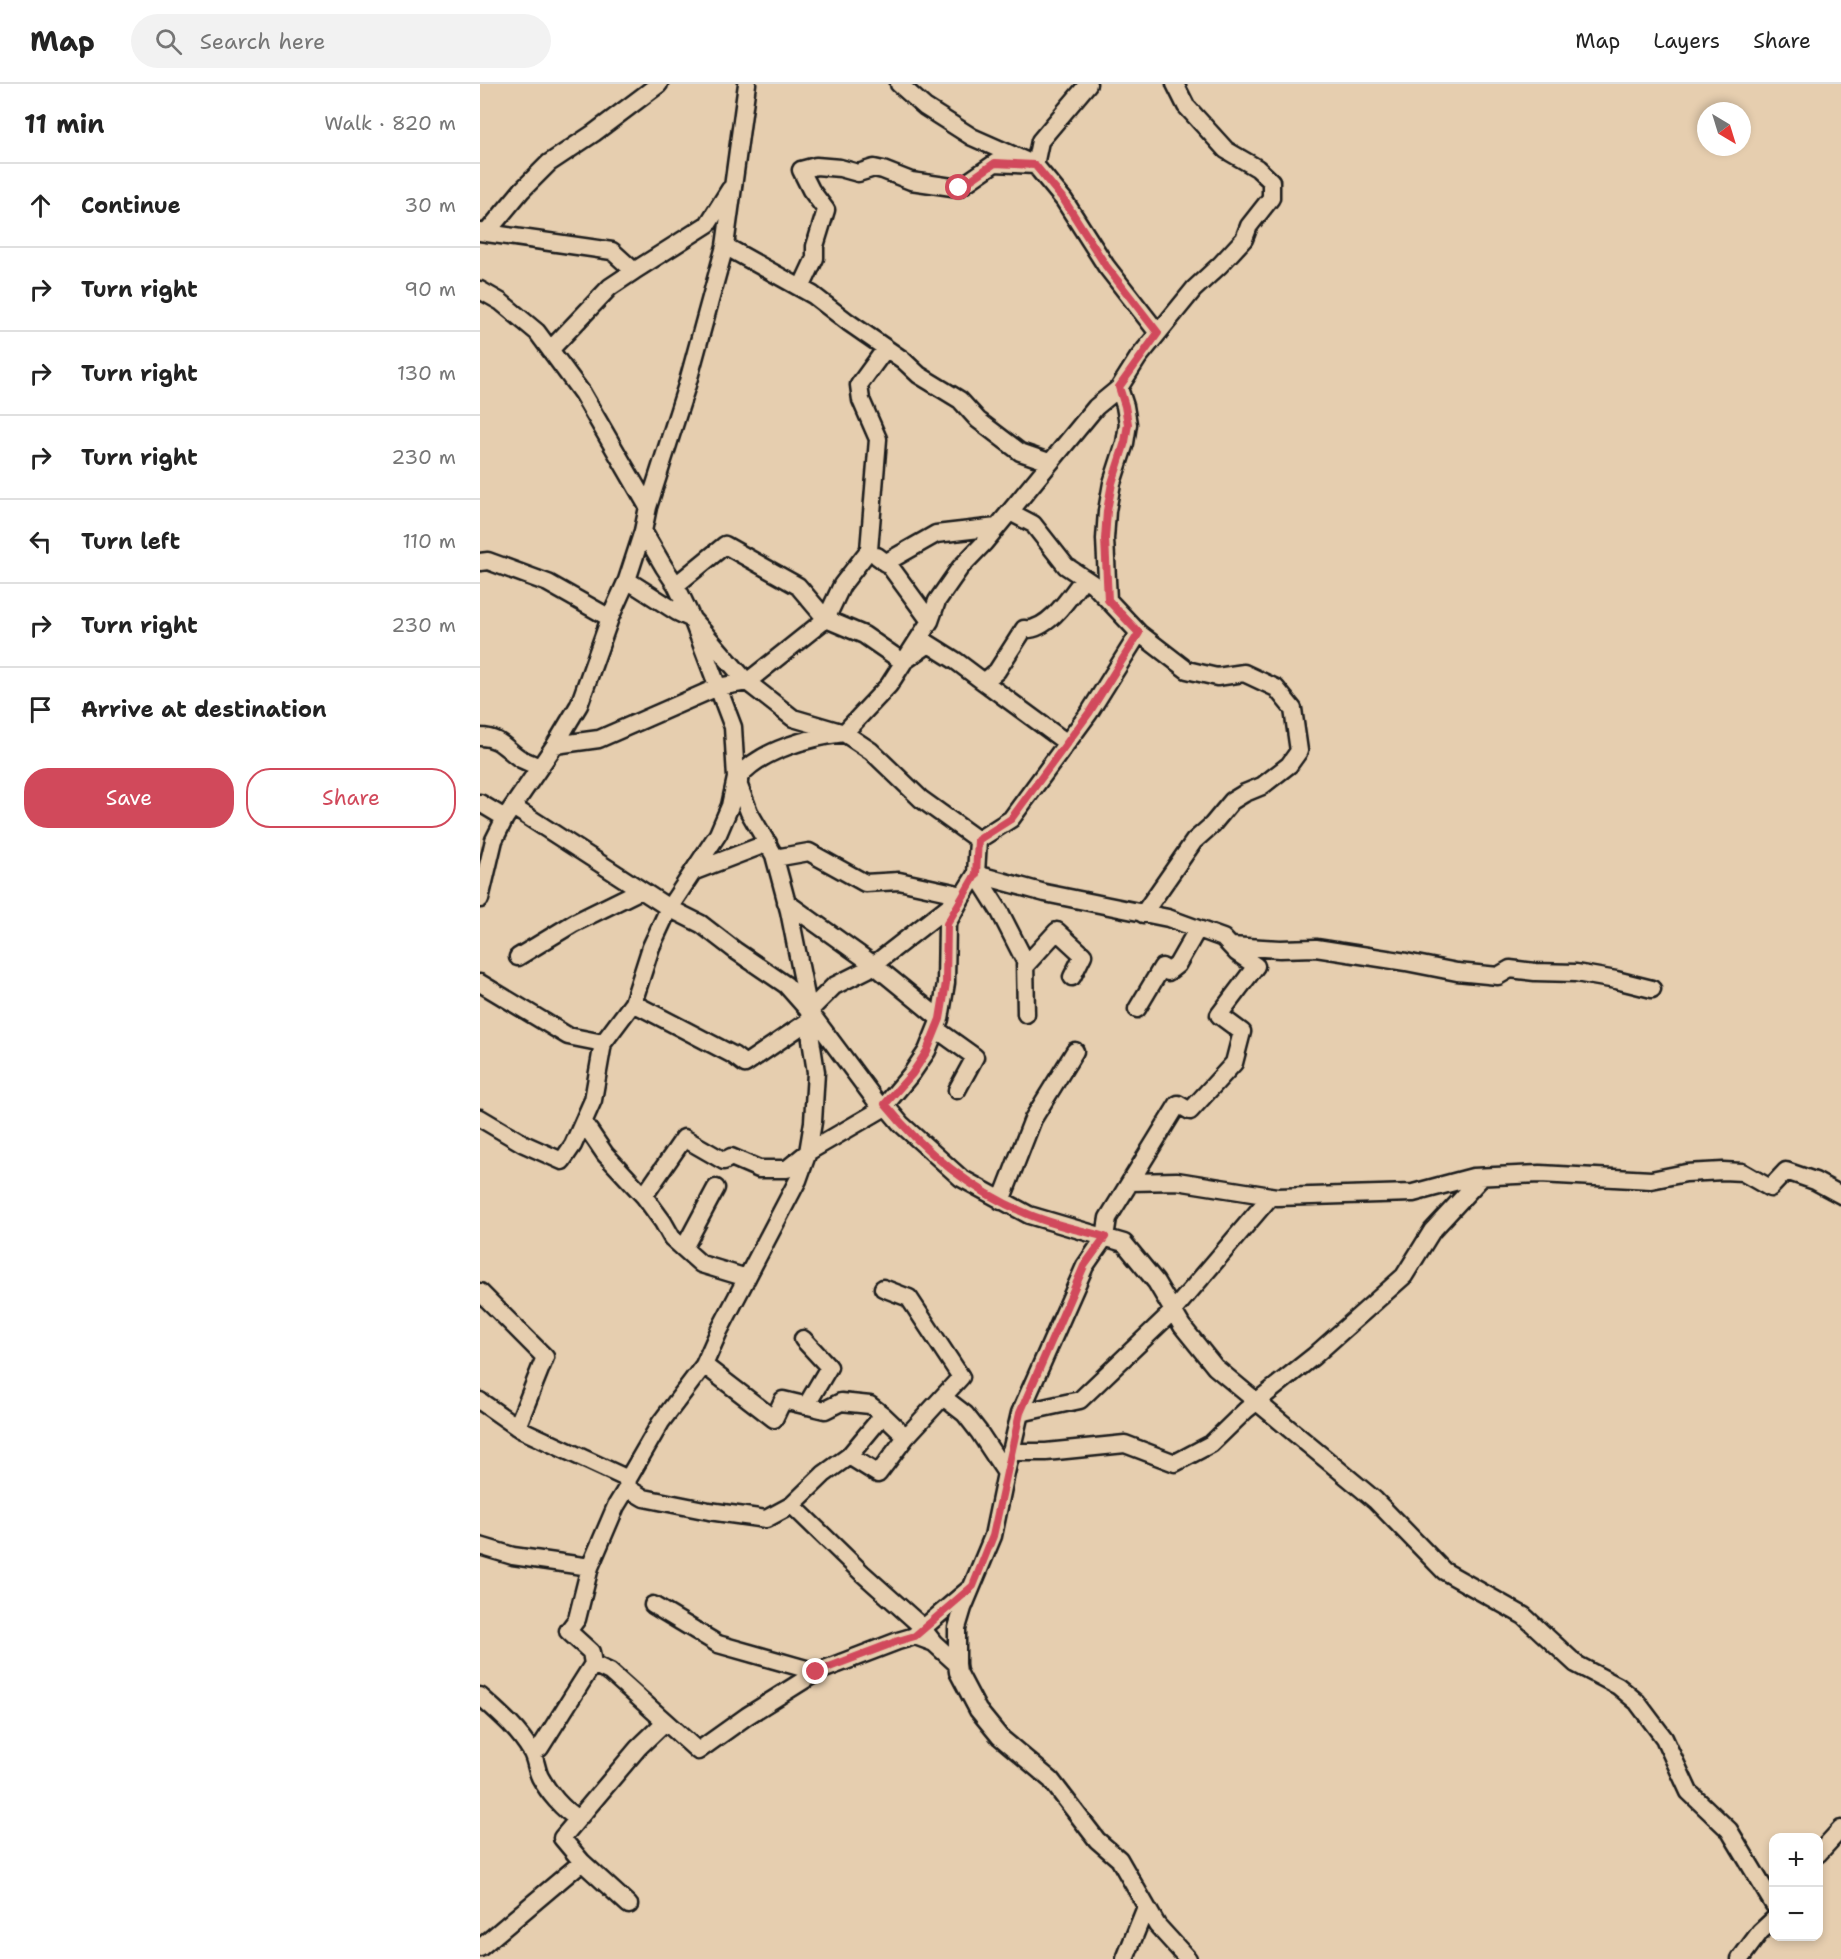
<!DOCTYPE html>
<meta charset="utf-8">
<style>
:root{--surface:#fff;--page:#f2f2f2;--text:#222;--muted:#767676;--line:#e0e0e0;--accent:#d1495b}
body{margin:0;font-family:"Shantell Sans",sans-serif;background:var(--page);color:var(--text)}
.controls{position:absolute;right:18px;bottom:18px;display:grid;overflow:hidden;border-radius:12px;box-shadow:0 3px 9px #0003}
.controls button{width:54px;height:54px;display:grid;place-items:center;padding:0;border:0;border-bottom:2px solid var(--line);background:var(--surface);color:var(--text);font:30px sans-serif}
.compass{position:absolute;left:1217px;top:18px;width:54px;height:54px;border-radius:50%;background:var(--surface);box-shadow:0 3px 9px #0003;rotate:142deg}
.stop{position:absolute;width:18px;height:18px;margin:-14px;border:4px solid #d1495b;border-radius:50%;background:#fff}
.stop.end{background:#d1495b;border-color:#fff;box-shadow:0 2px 6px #0008}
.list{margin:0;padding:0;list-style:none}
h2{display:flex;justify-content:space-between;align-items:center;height:78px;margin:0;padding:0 24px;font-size:26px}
h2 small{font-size:20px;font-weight:400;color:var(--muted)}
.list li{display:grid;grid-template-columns:39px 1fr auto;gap:18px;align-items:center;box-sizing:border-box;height:84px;padding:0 24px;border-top:2px solid var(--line)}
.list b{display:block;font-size:22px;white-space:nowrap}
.list em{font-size:20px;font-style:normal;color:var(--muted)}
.actions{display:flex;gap:12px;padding:18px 24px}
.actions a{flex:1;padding:14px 0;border:2px solid var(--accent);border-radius:24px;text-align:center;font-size:21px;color:var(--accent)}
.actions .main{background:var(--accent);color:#fff}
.icon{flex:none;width:33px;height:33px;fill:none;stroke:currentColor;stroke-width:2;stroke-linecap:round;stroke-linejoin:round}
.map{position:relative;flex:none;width:1361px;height:1875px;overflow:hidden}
header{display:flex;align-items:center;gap:36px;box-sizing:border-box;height:84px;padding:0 30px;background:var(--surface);border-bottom:2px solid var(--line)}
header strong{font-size:28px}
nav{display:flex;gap:33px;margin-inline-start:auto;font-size:21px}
.search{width:420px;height:54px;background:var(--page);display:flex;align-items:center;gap:15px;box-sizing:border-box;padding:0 21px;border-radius:33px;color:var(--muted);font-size:22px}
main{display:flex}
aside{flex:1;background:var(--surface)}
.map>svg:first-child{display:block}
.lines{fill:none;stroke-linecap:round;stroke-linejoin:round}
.minor-casing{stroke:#1c1c1c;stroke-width:21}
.minor{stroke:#e6ceaf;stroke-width:16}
.route{stroke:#d1495b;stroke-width:8}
</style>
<header>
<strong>Map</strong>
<div class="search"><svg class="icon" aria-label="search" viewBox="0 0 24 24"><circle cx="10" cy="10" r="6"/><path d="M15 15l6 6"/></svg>Search here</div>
<nav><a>Map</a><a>Layers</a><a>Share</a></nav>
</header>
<main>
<aside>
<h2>11 min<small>Walk · 820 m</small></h2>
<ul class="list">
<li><svg class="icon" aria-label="ahead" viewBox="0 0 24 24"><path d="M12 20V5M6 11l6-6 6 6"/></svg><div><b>Continue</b></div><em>30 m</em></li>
<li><svg class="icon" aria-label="right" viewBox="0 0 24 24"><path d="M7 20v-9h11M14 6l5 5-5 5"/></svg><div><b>Turn right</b></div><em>90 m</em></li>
<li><svg class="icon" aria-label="right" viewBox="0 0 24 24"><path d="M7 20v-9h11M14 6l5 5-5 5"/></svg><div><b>Turn right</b></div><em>130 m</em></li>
<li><svg class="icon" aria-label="right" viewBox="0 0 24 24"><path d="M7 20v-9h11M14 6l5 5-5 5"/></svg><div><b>Turn right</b></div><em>230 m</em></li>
<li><svg class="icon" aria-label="left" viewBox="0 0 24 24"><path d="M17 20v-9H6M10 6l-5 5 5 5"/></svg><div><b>Turn left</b></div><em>110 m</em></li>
<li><svg class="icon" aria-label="right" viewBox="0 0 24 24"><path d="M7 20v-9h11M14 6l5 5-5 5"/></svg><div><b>Turn right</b></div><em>230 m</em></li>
<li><svg class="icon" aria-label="arrive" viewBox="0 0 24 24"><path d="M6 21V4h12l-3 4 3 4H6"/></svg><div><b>Arrive at destination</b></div></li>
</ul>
<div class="actions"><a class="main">Save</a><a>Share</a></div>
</aside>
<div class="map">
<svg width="1361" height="1875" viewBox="0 0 1361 1875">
<rect width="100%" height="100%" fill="#e6ceaf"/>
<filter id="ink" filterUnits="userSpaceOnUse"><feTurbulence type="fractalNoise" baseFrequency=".0167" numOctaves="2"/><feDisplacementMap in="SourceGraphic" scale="12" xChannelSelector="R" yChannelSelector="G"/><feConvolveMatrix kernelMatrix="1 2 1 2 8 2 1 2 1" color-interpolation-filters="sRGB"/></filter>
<g filter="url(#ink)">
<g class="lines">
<g class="minor-casing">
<path id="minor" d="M 419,0 L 445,23 L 492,53 L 555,81 L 584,116 L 626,182 L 678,249
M 0,148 L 132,167 L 154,187 L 228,140 L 250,105
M 7,148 L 42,106 L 69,79 L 114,49 L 179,0
M 245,162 L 333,211 L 368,238 L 423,276 L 439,291 L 480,316 L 498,336 L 540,368 L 569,378
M 321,204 L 335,174 L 335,162 L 346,126 L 331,106 L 321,86 L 336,82 L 360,84 L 378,89 L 394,84 L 403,86 L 431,97 L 479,104 L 515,79 L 555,81 L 560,57 L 608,0
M 0,206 L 21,218 L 57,248 L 102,309 L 168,423
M 70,266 L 130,203 L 154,187
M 530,428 L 553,440 L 586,482 L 613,500 L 659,549 L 707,586 L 737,593 L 764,589 L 796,604 L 813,625 L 819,667 L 809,681 L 782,702 L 765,709 L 752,717 L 732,741 L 714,757 L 663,830
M 163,447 L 184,483 L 196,501 L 212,535 L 267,598 L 313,634 L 364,649 L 391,667 L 441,715 L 498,756 L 496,790 L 483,811 L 388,885 L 354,902 L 329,927
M 397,472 L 409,481 L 450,537
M 0,478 L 8,477 L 68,499 L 130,534
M 405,479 L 456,450 L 517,443
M 196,501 L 245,461 L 318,502 L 346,535 L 384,551 L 423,578 L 449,560 L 476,577 L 504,598 L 517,587 L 544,545 C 568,548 591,511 604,494
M 628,516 L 625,455 L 627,427 L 632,399 L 645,359 L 648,340 L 645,322 L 639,304
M 504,598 L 587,659
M 0,653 C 21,653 26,666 41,675 C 47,678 53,680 59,683
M 75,661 L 119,655 L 238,603 L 267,598 L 346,535 L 362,501 L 389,466 L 398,355 L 381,316 L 379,301 L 406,264
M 256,694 L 269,728 L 294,771 L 309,827 L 329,927 L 331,956 L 336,988 L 333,1038 L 328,1068 L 318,1096 L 239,1247 L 224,1281 L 181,1338 L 148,1395 L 147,1404 L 136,1422 L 110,1483 L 97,1535 L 88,1547 L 111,1568 L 113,1580 L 130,1588 L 218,1667 L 267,1632 L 337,1588 L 418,1557 L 435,1552 L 454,1559
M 259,699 L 259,693 C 280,666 331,653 364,649 L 409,601 L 450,537 L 457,517 L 480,484 L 504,459 L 616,323 L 639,304 L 658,274 L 714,205 L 740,181 L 764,155 L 769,142 L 791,114 L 791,97 L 777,84 L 746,66 L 706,22 L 695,0
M 0,719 L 25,734
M 33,723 L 189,824 L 221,840 L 256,867 L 306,901 L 329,927 L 402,1025
M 498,756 L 531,735 L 609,629 L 659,549
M 215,787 L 288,759
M 496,790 L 565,809 L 688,834 L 743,854 L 757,869 L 776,882 L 739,931 L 762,948 L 754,979 L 710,1027 L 698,1020 L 628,1134 L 625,1153 L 605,1182 L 540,1329 L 526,1389
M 496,790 L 520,828 L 545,877 L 546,930
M 0,815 L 14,756 L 25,734 L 75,661 L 99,621 L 130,534 L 147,496 L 163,447 L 168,423 L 207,301 L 245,162 L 267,0
M 306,818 L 394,881 L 460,935
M 751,862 L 800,865 L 836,864 L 926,878 L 977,888 L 1018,892 L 1030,885 L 1055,888 L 1096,889 L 1136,896 L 1172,905
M 38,873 L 94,839 L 161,806
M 545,882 L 577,847 L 603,871 L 592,893
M 0,899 L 88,952 L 123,959
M 153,919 L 253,971 L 265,980 L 330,936
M 657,925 L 682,883 L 688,888 L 697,881 L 717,846
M 456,945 L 495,973 L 477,1006
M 405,1021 L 421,1040 L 481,1094 L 549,1131 L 644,1159 L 676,1198 L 702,1242 L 735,1283 L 895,1416 L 964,1487 L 1044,1532 L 1096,1580 L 1138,1602 L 1157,1618 L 1184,1654 L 1209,1708 L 1249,1746 L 1294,1821
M 0,1034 L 44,1060 L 82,1077 L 93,1061 L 113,1016 L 123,959 L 153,919 L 171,863 L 189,824 L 238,750 L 250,722 L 256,694 L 253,643 L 212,535 L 197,528 L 147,496
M 104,1039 L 125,1070 L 164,1112 L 183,1138 L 192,1154 L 221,1180 L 267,1194
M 650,1098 L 697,1097 L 797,1113 L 933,1109 L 993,1093 L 1060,1090 L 1171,1096 L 1206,1089 L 1243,1087 L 1262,1088 L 1290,1104 L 1306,1087 L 1335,1097 L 1361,1111
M 164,1112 L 204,1054 L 244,1077 L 251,1073 L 279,1085 L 307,1085 L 328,1068 L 402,1025 L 432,989 L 447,967 L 460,935 L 466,899 L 467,840 L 483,811 L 419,797 L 385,799 L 329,768 L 295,774
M 521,1117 L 553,1035 L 595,967
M 204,1164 L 236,1104
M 0,1208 L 65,1273 L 37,1343
M 323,1255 L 349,1283 L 326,1322
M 224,1281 L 294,1335 L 303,1316 L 345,1326 L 361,1318 L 390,1321 L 403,1331 L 369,1372
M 0,1317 L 40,1345 L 148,1395
M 540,1329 L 600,1316 L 693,1227 L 791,1112
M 403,1331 L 426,1353
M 530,1368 L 566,1368 L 645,1360 L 695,1379 L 731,1360 L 766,1326 L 834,1272 L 924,1192 L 952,1147 L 1002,1093
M 147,1404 L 164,1414 L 229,1427 L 286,1435 L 312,1421 L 344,1390 L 369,1372 L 398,1390 L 426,1353 L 481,1293 L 429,1214 L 403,1204
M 312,1421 L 382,1489 L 439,1540 L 454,1559 L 477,1580 L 477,1544 L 483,1524 L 513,1452 L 526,1389 L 499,1348 L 485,1330 L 463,1313
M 0,1462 L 33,1472 L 110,1483
M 173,1521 L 238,1560 L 337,1588
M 435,1551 L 488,1506
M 477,1580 L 478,1588 L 498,1626 L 520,1653 L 571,1696 L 617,1756 L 639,1775 L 677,1841 L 708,1875
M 0,1612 C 19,1629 38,1645 51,1667 C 56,1675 56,1685 60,1693 C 68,1708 83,1726 97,1734
M 52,1668 L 60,1664 L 113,1580
M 1338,1770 L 1361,1745
M 102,1778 L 149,1821
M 0,1864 L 102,1778 L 82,1754 L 158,1664 L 185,1638
M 645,1875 L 666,1823
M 1260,1875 L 1280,1848 L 1294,1835"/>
</g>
<use href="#minor" class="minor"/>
</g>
</g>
<g class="lines" filter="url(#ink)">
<path class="route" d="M 336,1588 L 418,1557 L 435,1552 L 493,1502 L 513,1452 L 540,1329 L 604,1182 L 625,1153 C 600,1146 574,1141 550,1131 C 493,1108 443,1067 405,1020 L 432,990 L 447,967 L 460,935 L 466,899 L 467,840 L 496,790 L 498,756 L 531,735 L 609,629 L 659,549 L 628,516 L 625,455 L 627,427 L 632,399 L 645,358 L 648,340 L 645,322 L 639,303 L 678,249 L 626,182 L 584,116 L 555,81 L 515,79 L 479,104"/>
</g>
</svg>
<div class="controls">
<button>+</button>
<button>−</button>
</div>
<svg class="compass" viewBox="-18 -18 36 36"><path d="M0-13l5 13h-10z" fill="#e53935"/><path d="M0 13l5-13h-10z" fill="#767676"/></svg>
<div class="stop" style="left:479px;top:104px"></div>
<div class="stop end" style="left:336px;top:1588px"></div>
</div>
</main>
